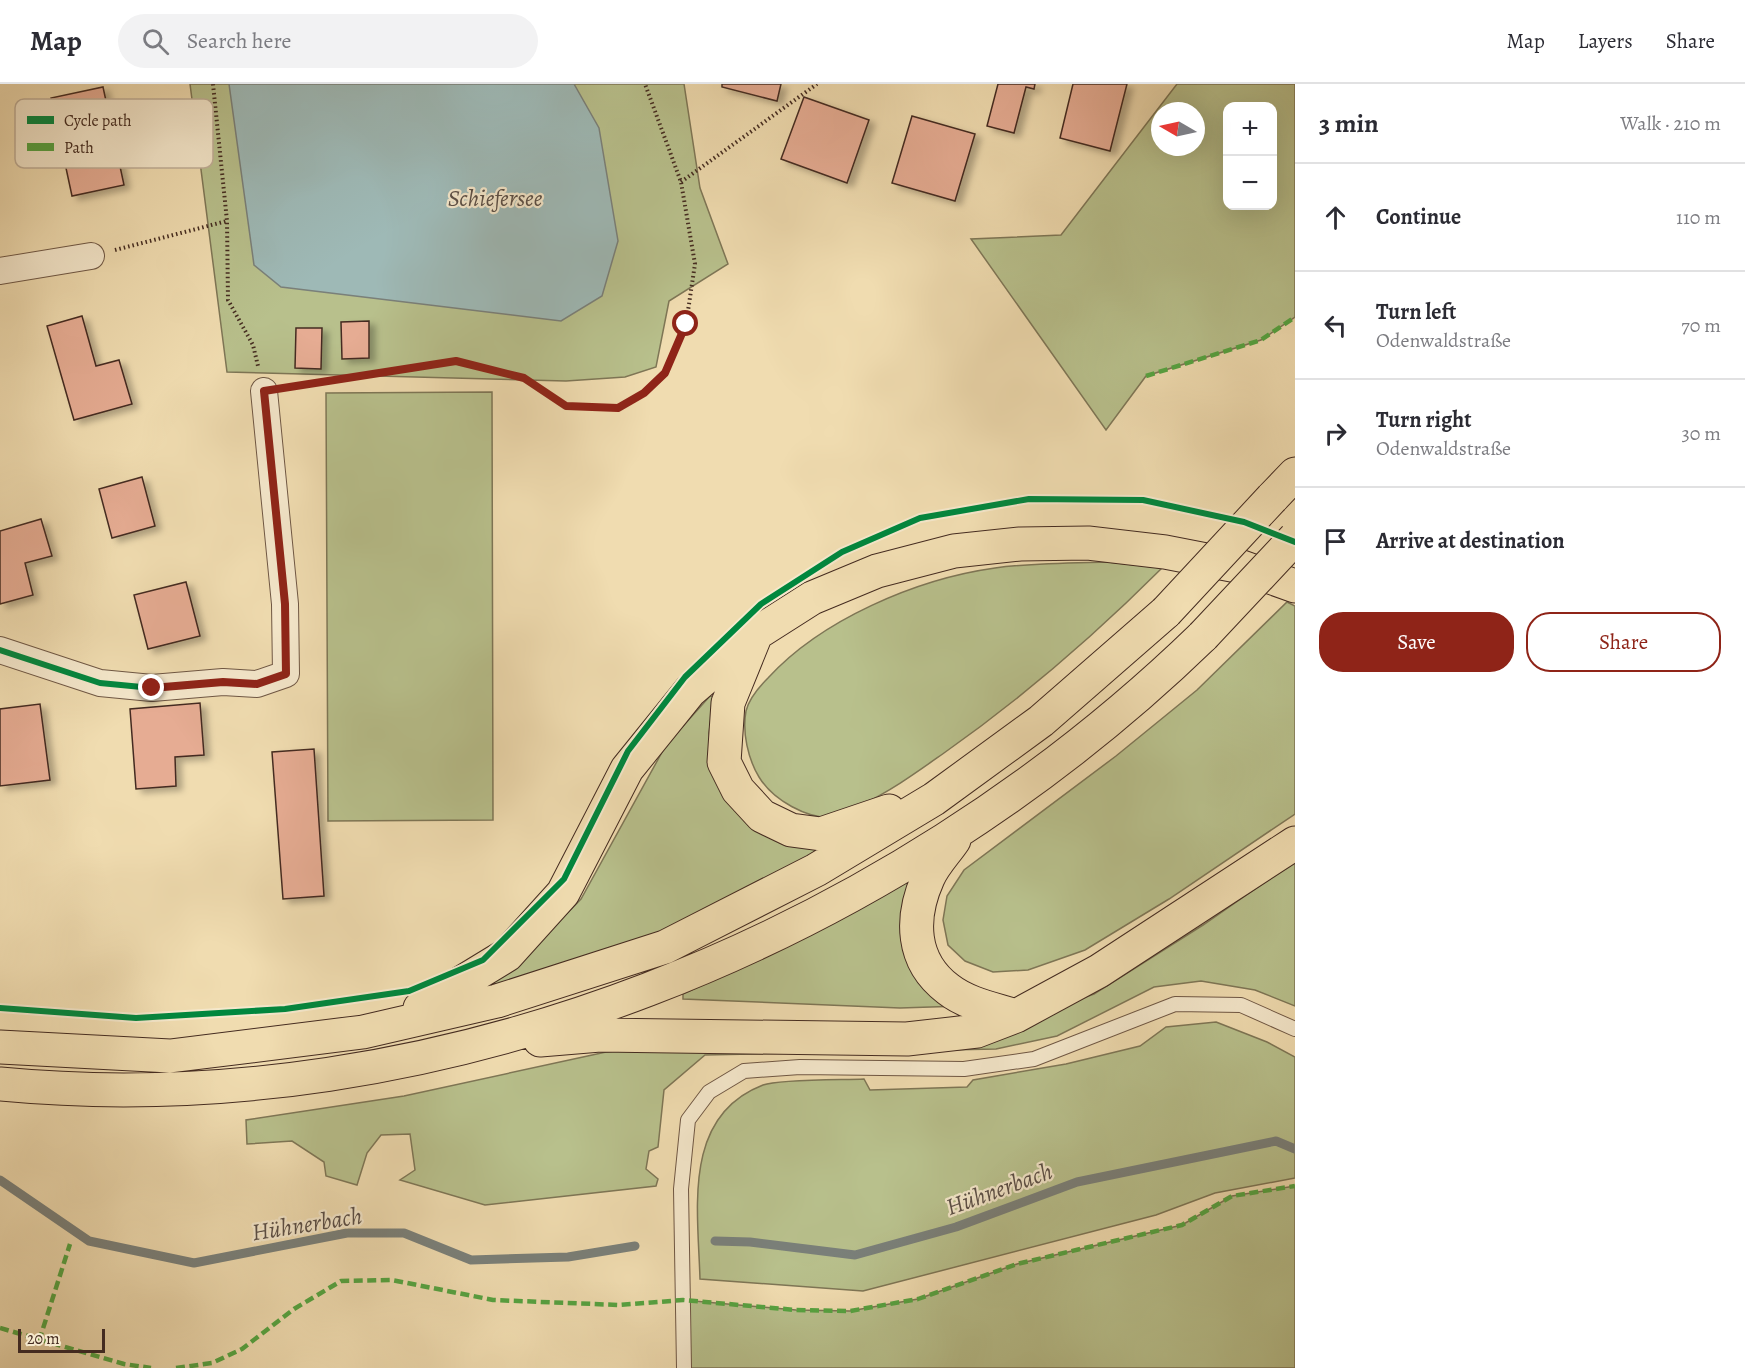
<!DOCTYPE html>
<meta charset="utf-8">
<style>
:root{--surface:#fff;--page:#f2f2f3;--text:#2b2b33;--muted:#7c7c81;--line:#e1e1e2;--accent:#8f2418}
body{margin:0;font-family:Alegreya,serif;background:var(--page);color:var(--text)}
.controls{position:absolute;right:18px;top:18px;display:grid;overflow:hidden;border-radius:12px;box-shadow:0 6px 24px #0002}
.controls button{width:54px;height:54px;display:grid;place-items:center;padding:0;border:0;border-bottom:2px solid var(--line);background:var(--surface);color:var(--text);font:30px sans-serif}
.compass{position:absolute;left:1151px;top:18px;width:54px;height:54px;border-radius:50%;background:var(--surface);box-shadow:0 6px 24px #0002;rotate:279deg}
.scale{position:absolute;left:18px;bottom:15px;width:87px;box-sizing:border-box;padding-left:6px;border:3px solid #442b20;border-top:0;font-size:16px;line-height:21px;white-space:nowrap;color:#442b20;-webkit-text-stroke:4px #f5e8cc;paint-order:stroke}
.stop{position:absolute;width:18px;height:18px;margin:-14px;border:4px solid #8f2418;border-radius:50%;background:#fff}
.stop.end{background:#8f2418;border-color:#fff;box-shadow:0 2px 6px #0008}
.list{margin:0;padding:0;list-style:none}
h2{display:flex;justify-content:space-between;align-items:center;height:78px;margin:0;padding:0 24px;font-size:26px}
h2 small{font-size:20px;font-weight:400;color:var(--muted)}
.list li{display:grid;grid-template-columns:39px 1fr auto;gap:18px;align-items:center;box-sizing:border-box;height:108px;padding:0 24px;border-top:2px solid var(--line)}
.list b{display:block;font-size:22px;white-space:nowrap}
.list p{margin:0;font-size:20px;white-space:nowrap;color:var(--muted)}
.list em{font-size:20px;font-style:normal;color:var(--muted)}
.actions{display:flex;gap:12px;padding:18px 24px}
.actions a{flex:1;padding:14px 0;border:2px solid var(--accent);border-radius:24px;text-align:center;font-size:21px;color:var(--accent)}
.actions .main{background:var(--accent);color:#fff}
.icon{flex:none;width:33px;height:33px;fill:none;stroke:currentColor;stroke-width:2;stroke-linecap:round;stroke-linejoin:round}
.map{position:relative;flex:none;width:1295px;height:1284px;overflow:hidden}
header{display:flex;align-items:center;gap:36px;box-sizing:border-box;height:84px;padding:0 30px;background:var(--surface);border-bottom:2px solid var(--line)}
header strong{font-size:28px}
nav{display:flex;gap:33px;margin-inline-start:auto;font-size:21px}
.search{width:420px;height:54px;background:var(--page);display:flex;align-items:center;gap:15px;box-sizing:border-box;padding:0 21px;border-radius:33px;color:var(--muted);font-size:22px}
main{display:flex}
aside{flex:1;background:var(--surface)}
.map>svg:first-child{display:block}
.green{fill:#b8c08c;stroke:#7e7656;stroke-width:1.5;fill-rule:evenodd}
.water{fill:#9eb9b6;stroke:#7a807a;stroke-width:1.5}
.lines{fill:none;stroke-linecap:round;stroke-linejoin:round}
.stream{stroke:#7a807a;stroke-width:9}
.building{fill:#e6ac93;stroke:#442b20;stroke-width:1.5;filter:url(#shadow)}
.lane-casing{stroke:#6f5744;stroke-width:16}
.street-casing{stroke:#6f5744;stroke-width:28}
.highway-casing{stroke:#442b20;stroke-width:35}
.path{stroke:#442b20;stroke-width:4;stroke-dasharray:1.5 3;stroke-linecap:butt}
.lane{stroke:#f5e8cc;stroke-width:14}
.street{stroke:#f5e8cc;stroke-width:26}
.highway{stroke:#f0dcb0;stroke-width:33}
.highway-bridge-casing{stroke:#442b20;stroke-width:35;stroke-linecap:butt}
.highway-bridge{stroke:#f0dcb0;stroke-width:33}
.quiet{stroke:#55a441;stroke-width:4.5;stroke-dasharray:9 4.5;stroke-linecap:butt}
.cycleway-casing{stroke:#f5e8cc;stroke-width:10}
.cycleway{stroke:#00873e;stroke-width:6}
.route{stroke:#8f2418;stroke-width:8}
.labels{text-anchor:middle;dominant-baseline:central;stroke-width:4.5;stroke-linejoin:round;paint-order:stroke}
.water-label{font-size:24px;font-style:italic;fill:#5a4e46;stroke:#f5e8cc}
.key{fill:#f5e8cc;stroke:#c0af98;stroke-width:1.5}
.key-label{font-size:16px;fill:#442b20}
</style>
<header>
<strong>Map</strong>
<div class="search"><svg class="icon" aria-label="search" viewBox="0 0 24 24"><circle cx="10" cy="10" r="6"/><path d="M15 15l6 6"/></svg>Search here</div>
<nav><a>Map</a><a>Layers</a><a>Share</a></nav>
</header>
<main>
<div class="map">
<svg width="1295" height="1284" viewBox="0 0 1295 1284">
<defs>
<filter id="shadow"><feDropShadow dx="6" dy="4" stdDeviation="3" flood-color="#0004"/></filter>
</defs>
<rect width="100%" height="100%" fill="#f0dcb0"/>
<filter id="stains"><feTurbulence type="fractalNoise" baseFrequency=".00333" numOctaves="4"/><feColorMatrix values="0 0 0 0 .2 0 0 0 0 .09 0 0 0 0 .02 0 0 0 .5 -.17"/></filter>
<radialGradient id="worn" r=".72"><stop offset=".6" stop-color="#630" stop-opacity="0"/><stop offset="1" stop-color="#630" stop-opacity=".3"/></radialGradient>
<path class="green" d="M 190,0 L 684,0 L 700,104 L 728,180 L 669,217 L 656,283 L 625,293 L 566,297 L 227,288 Z
M 1177,0 L 1295,0 L 1295,233 L 1261,256 L 1146,292 L 1106,346 L 971,155 L 1061,151 ZM 1228,22 L 1272,22 L 1272,122 L 1228,122 ZM 1160,27 L 1196,27 L 1196,63 L 1160,63 Z
M 492,308 L 493,736 L 328,737 L 326,309 Z
M 1108,478 L 1162,484 C 1095,551 1022,614 944,669 C 917,688 891,707 861,721 C 853,725 842,733 834,734 C 807,735 773,716 759,693 C 748,675 742,648 746,627 C 749,615 759,603 768,594 C 821,536 916,495 995,484 C 1032,479 1070,479 1108,478 Z
M 1287,518 L 1295,522 L 1295,730 L 1169,815 L 1085,866 L 1028,886 L 993,888 L 965,877 L 948,861 L 943,836 L 947,812 L 964,786 L 1116,672 L 1197,606 Z
M 710,612 L 714,613 L 709,649 L 713,681 L 817,767 L 816,771 L 641,857 L 499,903 L 494,899 L 495,894 L 515,882 L 581,815 L 666,661 Z
M 1295,777 L 1295,922 L 1255,906 L 1201,897 L 1154,903 L 1057,952 L 996,965 L 705,971 L 664,1006 L 658,1063 L 649,1067 L 646,1085 L 658,1095 L 656,1102 L 485,1121 L 400,1096 L 415,1086 L 410,1050 L 381,1051 L 367,1069 L 357,1101 L 326,1092 L 324,1078 L 292,1057 L 247,1060 L 246,1036 L 404,1012 L 606,968 L 713,956 L 996,945 L 1094,910 L 1203,841 Z
M 921,789 L 909,828 L 961,922 L 900,924 L 683,915 L 683,910 L 792,859 Z
M 1216,938 L 1267,958 L 1295,973 L 1295,1094 L 1215,1109 L 1156,1131 L 863,1207 L 700,1195 C 698,1125 682,1032 763,1001 C 780,995 843,996 864,995 L 870,1006 L 967,1003 L 973,996 L 1066,980 L 1140,962 L 1166,943 Z
M 1295,1102 L 1295,1284 L 684,1284 L 683,1216 L 796,1226 L 850,1227 L 918,1215 L 1017,1180 L 1182,1141 L 1232,1112 Z"/>
<path class="water" d="M 229,0 L 574,0 L 599,44 L 618,157 L 602,212 L 561,237 L 281,203 L 254,181 Z"/>
<g class="lines">
<path class="stream" d="M 0,1096 L 89,1157 L 194,1179 L 347,1149 L 404,1149 L 471,1176 L 568,1173 L 635,1162
M 715,1157 L 750,1158 L 855,1171 L 956,1143 L 1077,1098 L 1276,1057 L 1295,1065"/>
</g>
<path class="building" d="M 722,0 L 781,0 L 777,17 L 722,3 Z
M 998,0 L 1035,0 L 1034,5 L 1026,3 L 1014,49 L 987,42 Z
M 1073,0 L 1127,0 L 1110,67 L 1060,54 Z
M 103,3 L 124,101 L 72,112 L 51,14 Z
M 804,13 L 869,36 L 847,99 L 781,75 Z
M 912,32 L 975,50 L 955,117 L 892,99 Z
M 82,232 L 96,282 L 119,276 L 132,320 L 74,336 L 47,242 Z
M 369,237 L 369,274 L 342,275 L 341,238 Z
M 296,244 L 322,244 L 321,285 L 295,284 Z
M 142,393 L 155,442 L 112,454 L 99,405 Z
M 41,435 L 52,472 L 25,479 L 33,511 L 0,520 L 0,447 Z
M 186,498 L 200,552 L 148,565 L 134,511 Z
M 200,619 L 204,671 L 175,673 L 176,702 L 136,705 L 130,625 Z
M 40,620 L 50,696 L 0,702 L 0,625 Z
M 314,665 L 324,812 L 283,815 L 272,668 Z"/>
<g class="lines">
<g class="lane-casing">
<path id="lane" d="M 684,1284 L 681,1105 L 688,1036 L 709,1008 L 744,987 L 800,983 L 964,985 L 1034,975 L 1175,920 L 1241,921 L 1295,945"/>
</g>
<g class="street-casing">
<path id="street" d="M 0,187 L 91,172
M 0,566 L 100,599 L 152,604 L 223,598 L 257,600 L 286,590 L 285,520 L 264,307"/>
</g>
<g class="highway-casing">
<path id="highway" d="M 1272,414 L 1295,390
M 754,555 L 728,619 L 724,678 L 738,706 L 762,732 L 791,746 L 821,750 L 889,727
M 954,756 C 946,768 934,780 928,794 C 910,834 911,877 948,905 C 967,920 994,925 1016,932
M 420,924 L 507,871 L 563,809 L 627,685 L 690,607 L 757,549 L 812,514 L 877,487 L 954,467 L 1020,460 L 1088,459 L 1165,468 L 1242,483 L 1295,502
M 540,956 L 600,951 L 907,955 L 977,947 L 1016,932 L 1099,887 L 1295,759
M 0,963 L 170,972 L 363,948 L 497,917 L 665,863 L 816,786 L 934,715 L 1041,637 L 1166,528
M 0,1000 C 437,1042 891,855 1203,552"/>
</g>
<path class="path" d="M 213,0 L 227,137 L 228,216 L 253,261 L 258,282
M 681,98 L 817,0
M 115,166 L 227,137
M 290,303 L 456,277 L 524,294 L 566,322 L 618,323 L 644,309 L 665,289 L 686,240 L 695,180 L 681,98 L 645,0"/>
<use href="#lane" class="lane"/>
<use href="#street" class="street"/>
<use href="#highway" class="highway"/>
<g class="highway-bridge-casing">
<path id="highway-bridge" d="M 1166,528 L 1272,414
M 1203,552 L 1295,454"/>
</g>
<use href="#highway-bridge" class="highway-bridge"/>
<path class="quiet" d="M 1146,292 L 1261,256 L 1295,233
M 0,1244 L 124,1280 L 151,1284
M 39,1257 L 70,1160
M 176,1284 L 212,1279 L 242,1265 L 294,1225 L 341,1197 L 392,1196 L 493,1216 L 619,1221 L 683,1216 L 796,1226 L 850,1227 L 918,1215 L 1017,1180 L 1182,1141 L 1232,1112 L 1295,1102"/>
<g class="cycleway-casing">
<path id="cycleway" d="M 0,566 L 100,599 L 152,604 L 223,598 L 257,600 L 286,590 L 285,520 L 264,307
M 0,924 L 136,934 L 285,925 L 409,907 L 483,876 L 564,795 L 628,667 L 685,593 L 761,520 L 842,468 L 920,434 L 1029,415 L 1143,416 L 1244,438 L 1295,458"/>
</g>
<use href="#cycleway" class="cycleway"/>
</g>
<g class="lines">
<path class="route" d="M 152,604 L 223,598 L 257,600 L 286,590 L 285,520 L 264,307 L 456,277 L 524,294 L 566,322 L 618,324 L 644,309 L 665,289 L 686,240"/>
</g>
<g class="labels">
<g class="water-label">
<text x="495" y="114">Schiefersee</text>
<text transform="translate(999 1105) rotate(-20)">Hühnerbach</text>
<text transform="translate(307 1140) rotate(-9)">Hühnerbach</text>
</g>
</g>
<rect x="15" y="15" width="198" height="69" rx="9" class="key"/>
<rect x="27" y="32" width="27" height="8" fill="#00873e"/>
<rect x="27" y="59" width="27" height="8" fill="#55a441"/>
<g class="key-label">
<text x="64" y="42">Cycle path</text>
<text x="64" y="69">Path</text>
</g>
<rect width="100%" height="100%" filter="url(#stains)"/>
<rect width="100%" height="100%" fill="url(#worn)"/>
</svg>
<div class="controls">
<button>+</button>
<button>−</button>
</div>
<svg class="compass" viewBox="-18 -18 36 36"><path d="M0-13l5 13h-10z" fill="#e53935"/><path d="M0 13l5-13h-10z" fill="#7c7c81"/></svg>
<div class="scale">20 m</div>
<div class="stop" style="left:686px;top:240px"></div>
<div class="stop end" style="left:152px;top:604px"></div>
</div>
<aside>
<h2>3 min<small>Walk · 210 m</small></h2>
<ul class="list">
<li><svg class="icon" aria-label="ahead" viewBox="0 0 24 24"><path d="M12 20V5M6 11l6-6 6 6"/></svg><div><b>Continue</b></div><em>110 m</em></li>
<li><svg class="icon" aria-label="left" viewBox="0 0 24 24"><path d="M17 20v-9H6M10 6l-5 5 5 5"/></svg><div><b>Turn left</b><p>Odenwaldstraße</p></div><em>70 m</em></li>
<li><svg class="icon" aria-label="right" viewBox="0 0 24 24"><path d="M7 20v-9h11M14 6l5 5-5 5"/></svg><div><b>Turn right</b><p>Odenwaldstraße</p></div><em>30 m</em></li>
<li><svg class="icon" aria-label="arrive" viewBox="0 0 24 24"><path d="M6 21V4h12l-3 4 3 4H6"/></svg><div><b>Arrive at destination</b></div></li>
</ul>
<div class="actions"><a class="main">Save</a><a>Share</a></div>
</aside>
</main>
